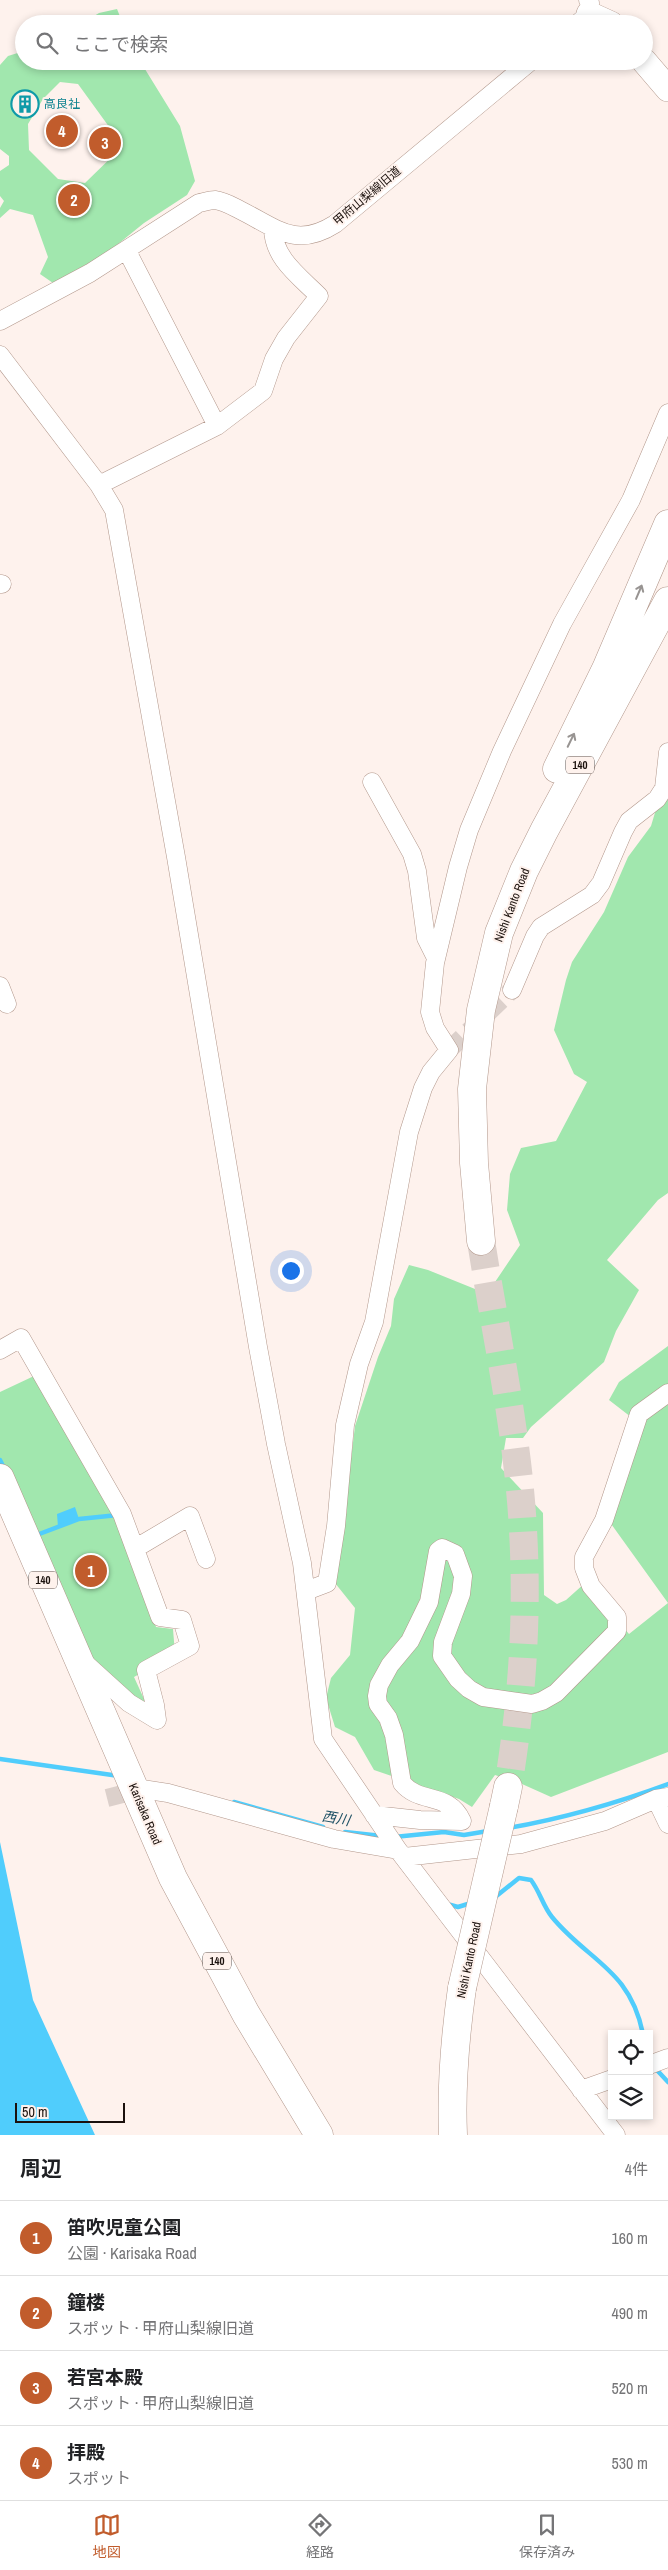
<!DOCTYPE html>
<html lang="ja">
<meta charset="utf-8">
<style>
:root{--surface:#fff;--page:#f6f6f6;--text:#202124;--muted:#757577;--line:#e0e0e0;--accent:#c15c2c}
body{margin:0;font-family:"Archivo Narrow","Noto Sans JP",sans-serif;background:var(--page);color:var(--text)}
.controls{position:absolute;right:15px;bottom:15px;display:grid;overflow:hidden;border-radius:0px;box-shadow:0 2px 8px #0003}
.controls button{width:45px;height:45px;display:grid;place-items:center;padding:0;border:0;border-bottom:1px solid var(--line);background:var(--surface);color:var(--text);font:25px sans-serif}
.scale{position:absolute;left:15px;bottom:12px;width:110px;box-sizing:border-box;padding-left:5px;border:2px solid #1b110d;border-top:0;font-size:14px;line-height:18px;white-space:nowrap;color:#1b110d;-webkit-text-stroke:4px #fef2ed;paint-order:stroke}
.you{position:absolute;left:290px;top:1270px;width:18px;height:18px;margin:-12px;border:4px solid #fff;border-radius:50%;background:#1a73e8;box-shadow:0 0 0 8px #1a73e833}
.badge{display:grid;place-items:center;width:32px;height:32px;border-radius:50%;background:var(--accent);color:#fff;font-size:16px;font-weight:700}
.pin{position:absolute;translate:-50% -50%;border:2px solid #fff;box-shadow:0 1px 5px #0006}
.list{margin:0;padding:0;list-style:none}
h2{display:flex;justify-content:space-between;align-items:center;height:65px;margin:0;padding:0 20px;font-size:21px}
h2 small{font-size:16px;font-weight:400;color:var(--muted)}
.list li{display:grid;grid-template-columns:32px 1fr auto;gap:15px;align-items:center;box-sizing:border-box;height:75px;padding:0 20px;border-top:1px solid var(--line)}
.list b{display:block;font-size:19px;white-space:nowrap}
.list p{margin:0;font-size:16px;white-space:nowrap;color:var(--muted)}
.list em{font-size:16px;font-style:normal;color:var(--muted)}
.icon{flex:none;width:28px;height:28px;fill:none;stroke:currentColor;stroke-width:2;stroke-linecap:round;stroke-linejoin:round}
.map{position:relative;flex:none;width:668px;height:2135px;overflow:hidden}
.search{position:absolute;background:var(--surface);box-shadow:0 2px 8px #0003;left:15px;right:15px;top:15px;height:55px;display:flex;align-items:center;gap:12px;box-sizing:border-box;padding:0 18px;border-radius:28px;color:var(--muted);font-size:19px}
.sheet{height:365px;background:var(--surface)}
nav{display:flex;justify-content:space-around;align-items:center;box-sizing:border-box;height:70px;border-top:1px solid var(--line);background:var(--surface);font-size:14px;color:var(--muted)}
nav a{display:grid;justify-items:center;gap:2px}
nav .on{color:var(--accent)}
.map>svg:first-child{display:block}
.green{fill:#a1e7ae;fill-rule:evenodd}
.water{fill:#50cdfc}
.lines{fill:none;stroke-linecap:round;stroke-linejoin:round}
.stream{stroke:#50cdfc;stroke-width:4.5}
.street-tunnel{stroke:#dcd0cb;stroke-width:18;stroke-dasharray:18 9;stroke-linecap:butt}
.highway-tunnel{stroke:#dcd0cb;stroke-width:28;stroke-dasharray:28 14;stroke-linecap:butt}
.street-casing{stroke:#b2978b;stroke-width:19}
.secondary-casing{stroke:#b2978b;stroke-width:26}
.highway-casing{stroke:#b2978b;stroke-width:29}
.street{stroke:#fff;stroke-width:18}
.secondary{stroke:#fff;stroke-width:25}
.highway{stroke:#fff;stroke-width:28}
.highway-bridge-casing{stroke:#b2978b;stroke-width:29;stroke-linecap:butt}
.highway-bridge{stroke:#fff;stroke-width:28}
.oneway{stroke:#989492}
.labels{text-anchor:middle;dominant-baseline:central;stroke-width:4;stroke-linejoin:round;paint-order:stroke}
.shield{fill:#fef2ed;stroke:#5f5450;stroke-width:1}
.shield-label{font-size:11px;font-weight:bold;fill:#1b110d}
.culture-label{font-size:12px;fill:#0d838f;stroke:#fef2ed;text-anchor:start}
.street-label{font-size:12px;fill:#1b110d;stroke:#fef2ed}
.water-label{font-size:14px;font-style:italic;fill:#1e5165;stroke:#fef2ed}
</style>
<div class="map">
<svg width="668" height="2135" viewBox="0 0 668 2135">
<rect width="100%" height="100%" fill="#fef2ed"/>
<path class="green" d="M 117,9 L 123,24 L 81,24 L 99,13 Z
M 24,51 L 24,61 L 140,61 L 180,126 L 195,181 L 187,195 L 144,223 L 107,253 L 53,283 L 40,274 L 48,257 L 33,215 L 10,209 L 0,218 L 0,208 L 4,201 L 0,196 L 0,171 L 9,165 L 9,156 L 0,149 L 0,65 L 8,56 ZM 60,82 L 78,84 L 123,146 L 85,183 L 58,179 L 29,150 L 28,124 L 43,99 Z
M 668,797 L 668,1193 L 658,1200 L 607,1260 L 639,1290 L 616,1331 L 604,1362 L 531,1427 L 523,1438 L 506,1438 L 501,1468 L 543,1513 L 544,1595 L 557,1604 L 566,1600 L 585,1583 L 629,1634 L 668,1603 L 609,1521 L 640,1424 L 609,1400 L 619,1382 L 668,1346 L 668,1752 L 551,1797 L 522,1784 L 495,1775 L 472,1807 L 459,1799 L 374,1770 L 355,1737 L 335,1727 L 326,1698 L 331,1678 L 350,1655 L 355,1608 L 335,1583 L 337,1554 L 347,1510 L 347,1493 L 355,1426 L 378,1357 L 391,1326 L 394,1299 L 409,1265 L 428,1270 L 480,1291 L 493,1285 L 520,1245 L 507,1210 L 510,1174 L 521,1148 L 556,1141 L 587,1082 L 574,1074 L 554,1030 L 566,980 L 572,962 L 604,912 L 628,857 L 651,826 L 657,806 Z
M 34,1376 L 122,1514 L 156,1627 L 173,1629 L 175,1654 L 134,1677 L 150,1712 L 87,1658 L 0,1470 L 0,1392 Z"/>
<path class="water" d="M 75,1507 L 79,1519 L 58,1527 L 57,1514 Z
M 0,1842 L 33,2000 L 95,2135 L 0,2135 Z"/>
<g class="lines">
<path class="stream" d="M 0,1460 L 5,1470
M 34,1536 L 79,1519 L 118,1515
M 0,1759 L 119,1776
M 234,1802 L 323,1827
M 508,1828 C 565,1818 614,1804 668,1784
M 345,1832 L 382,1836
M 394,1837 L 444,1832 L 464,1835 L 488,1831
M 494,1898 L 519,1878 L 531,1880 C 540,1892 543,1906 552,1917 C 588,1961 630,1969 643,2034
M 447,1904 L 458,1907 L 471,1903
M 655,2068 L 668,2082"/>
<path class="street-tunnel" d="M 449,1050 L 512,990
M 107,1798 L 142,1789"/>
<path class="highway-tunnel" d="M 481,1241 C 496,1336 518,1434 523,1530 C 528,1617 522,1701 508,1787"/>
<g class="street-casing">
<path id="street" d="M 577,24 L 589,14 L 590,3 L 588,0
M 127,251 L 217,426
M 0,321 L 90,273 L 199,203 C 204,202 210,200 215,200 C 224,201 232,206 240,210 C 276,228 296,249 335,224 L 531,61
M 0,355 L 99,485 L 114,510 L 176,857 L 258,1347 L 276,1444 L 302,1563 L 323,1739 L 398,1850 L 616,2135
M 99,485 L 217,426 L 263,391 L 274,359 L 286,338 L 319,296 C 299,276 273,258 273,228
M 0,584 L 2,584
M 372,782 L 412,854 L 417,871 L 426,938 L 436,958
M 0,986 L 7,1004
M 512,990 L 535,936 L 541,927 L 592,895 L 601,883 L 623,832 L 629,821 L 657,799 L 664,788 L 668,752
M 0,1350 L 21,1338 L 122,1514 L 160,1617 L 182,1620 L 190,1646 L 146,1670 L 155,1705 L 157,1720 L 129,1703 L 86,1664 L 82,1664
M 136,1548 L 190,1516 L 206,1559
M 306,1591 L 327,1583 L 336,1526 L 345,1425 L 359,1364 L 374,1322 L 409,1132 L 423,1088 L 431,1072 L 449,1050 L 435,1028 L 430,1012 L 435,963 L 458,867 L 469,830 L 502,751 L 562,624 L 631,500 L 668,413
M 142,1789 L 168,1793 L 334,1839 L 398,1850
M 656,1799 L 668,1824
M 374,1815 L 420,1820 L 462,1821 C 448,1791 420,1805 402,1783 L 394,1735 L 388,1718 L 378,1704 L 377,1696 L 379,1685 L 390,1665 L 410,1641 L 429,1602 L 438,1551 L 442,1548 L 455,1554 L 463,1576 L 461,1594 L 443,1642 L 442,1656 L 458,1679 L 469,1689 L 483,1697 L 532,1704 L 542,1701 L 556,1693 L 617,1631 L 617,1617 L 591,1586 L 584,1568 L 584,1557 L 604,1520 L 639,1414 L 668,1393
M 404,1857 L 521,1844 L 605,1821 L 656,1799 L 668,1797
M 649,2065 L 668,2058
M 581,2090 L 612,2079"/>
</g>
<g class="secondary-casing">
<path id="secondary" d="M 589,14 L 611,24
M 644,61 L 668,89"/>
</g>
<g class="highway-casing">
<path id="highway" d="M 557,769 L 606,669 L 668,524
M 481,1241 L 474,1163 L 472,1089 L 481,1010 L 499,933 L 524,871 L 544,831 L 668,601
M 0,1478 L 173,1878 L 246,2014 L 319,2135
M 504,1806 L 508,1787
M 453,2135 C 451,2085 455,2037 462,1988"/>
</g>
<use href="#street" class="street"/>
<use href="#secondary" class="secondary"/>
<use href="#highway" class="highway"/>
<g class="highway-bridge-casing">
<path id="highway-bridge" d="M 462,1988 L 504,1806"/>
</g>
<use href="#highway-bridge" class="highway-bridge"/>
</g>
<defs><path id="oneway-shaft" d="M-6 0H5M1.5-3L5.5 0L1.5 3" fill="none" stroke-width="1.6" stroke-linecap="round" stroke-linejoin="round" transform="scale(1.25)"/></defs>
<g class="oneway">
<use href="#oneway-shaft" transform="translate(639 592) rotate(-67)"/>
<use href="#oneway-shaft" transform="translate(571 740) rotate(-64)"/>
</g>
<defs>
<g id="building-ring" transform="scale(1.4375)"><circle r="9.5" fill="#fef2ed" stroke="#0f9aa8" stroke-width="1.5"/><path d="M-4-6H4V6H1V3H-1V6H-4ZM-2.5-4.3h1.7v1.8h-1.7ZM.8-4.3h1.7v1.8H.8ZM-2.5-1h1.7V.8h-1.7ZM.8-1h1.7V.8H.8Z" fill="#0f9aa8"/></g>
</defs>
<g fill-rule="evenodd">
<use href="#building-ring" x="25" y="104"/>
</g>
<g class="labels">
<g class="shield">
<rect x="566" y="756.5" width="28" height="17" rx="4"/>
<rect x="29" y="1571.5" width="28" height="17" rx="4"/>
<rect x="203" y="1952.5" width="28" height="17" rx="4"/>
</g>
<g class="shield-label">
<text x="580" y="765">140</text>
<text x="43" y="1580">140</text>
<text x="217" y="1961">140</text>
</g>
<g class="culture-label">
<text x="44" y="104">高良社</text>
</g>
<g class="street-label">
<text transform="translate(367 196) rotate(-40)">甲府山梨線旧道</text>
<text transform="translate(512 905) rotate(-69)">Nishi Kanto Road</text>
<text transform="translate(145 1814) rotate(67)">Karisaka Road</text>
<text transform="translate(469 1960) rotate(-78)">Nishi Kanto Road</text>
</g>
<g class="water-label">
<text transform="translate(336 1818) rotate(10)">西川</text>
</g>
</g>
</svg>
<div class="controls">
<button><svg class="icon" aria-label="locate" viewBox="0 0 24 24"><circle cx="12" cy="12" r="6"/><path d="M12 2v4M12 18v4M2 12h4M18 12h4"/></svg></button>
<button><svg class="icon" aria-label="layers" viewBox="0 0 24 24"><path d="M12 4l9 5-9 5-9-5zM3 14l9 5 9-5"/></svg></button>
</div>
<div class="scale">50 m</div>
<div class="you"></div>
<div class="pin badge" style="left:91px;top:1571px">1</div>
<div class="pin badge" style="left:74px;top:200px">2</div>
<div class="pin badge" style="left:105px;top:143px">3</div>
<div class="pin badge" style="left:62px;top:131px">4</div>
<div class="search"><svg class="icon" aria-label="search" viewBox="0 0 24 24"><circle cx="10" cy="10" r="6"/><path d="M15 15l6 6"/></svg>ここで検索</div>
</div>
<section class="sheet">
<h2>周辺<small>4件</small></h2>
<ul class="list">
<li><span class="badge">1</span><div><b>笛吹児童公園</b><p>公園 · Karisaka Road</p></div><em>160 m</em></li>
<li><span class="badge">2</span><div><b>鐘楼</b><p>スポット · 甲府山梨線旧道</p></div><em>490 m</em></li>
<li><span class="badge">3</span><div><b>若宮本殿</b><p>スポット · 甲府山梨線旧道</p></div><em>520 m</em></li>
<li><span class="badge">4</span><div><b>拝殿</b><p>スポット</p></div><em>530 m</em></li>
</ul>
</section>
<nav>
<a class="on"><svg class="icon" aria-label="map" viewBox="0 0 24 24"><path d="M3 6l6-2 6 2 6-2v14l-6 2-6-2-6 2zM9 4v14M15 6v14"/></svg>地図</a>
<a><svg class="icon" aria-label="directions" viewBox="0 0 24 24"><path d="M12 3l9 9-9 9-9-9zM9 14v-3h6M13 9l2 2-2 2"/></svg>経路</a>
<a><svg class="icon" aria-label="saved" viewBox="0 0 24 24"><path d="M7 4h10v16l-5-4-5 4z"/></svg>保存済み</a>
</nav>
